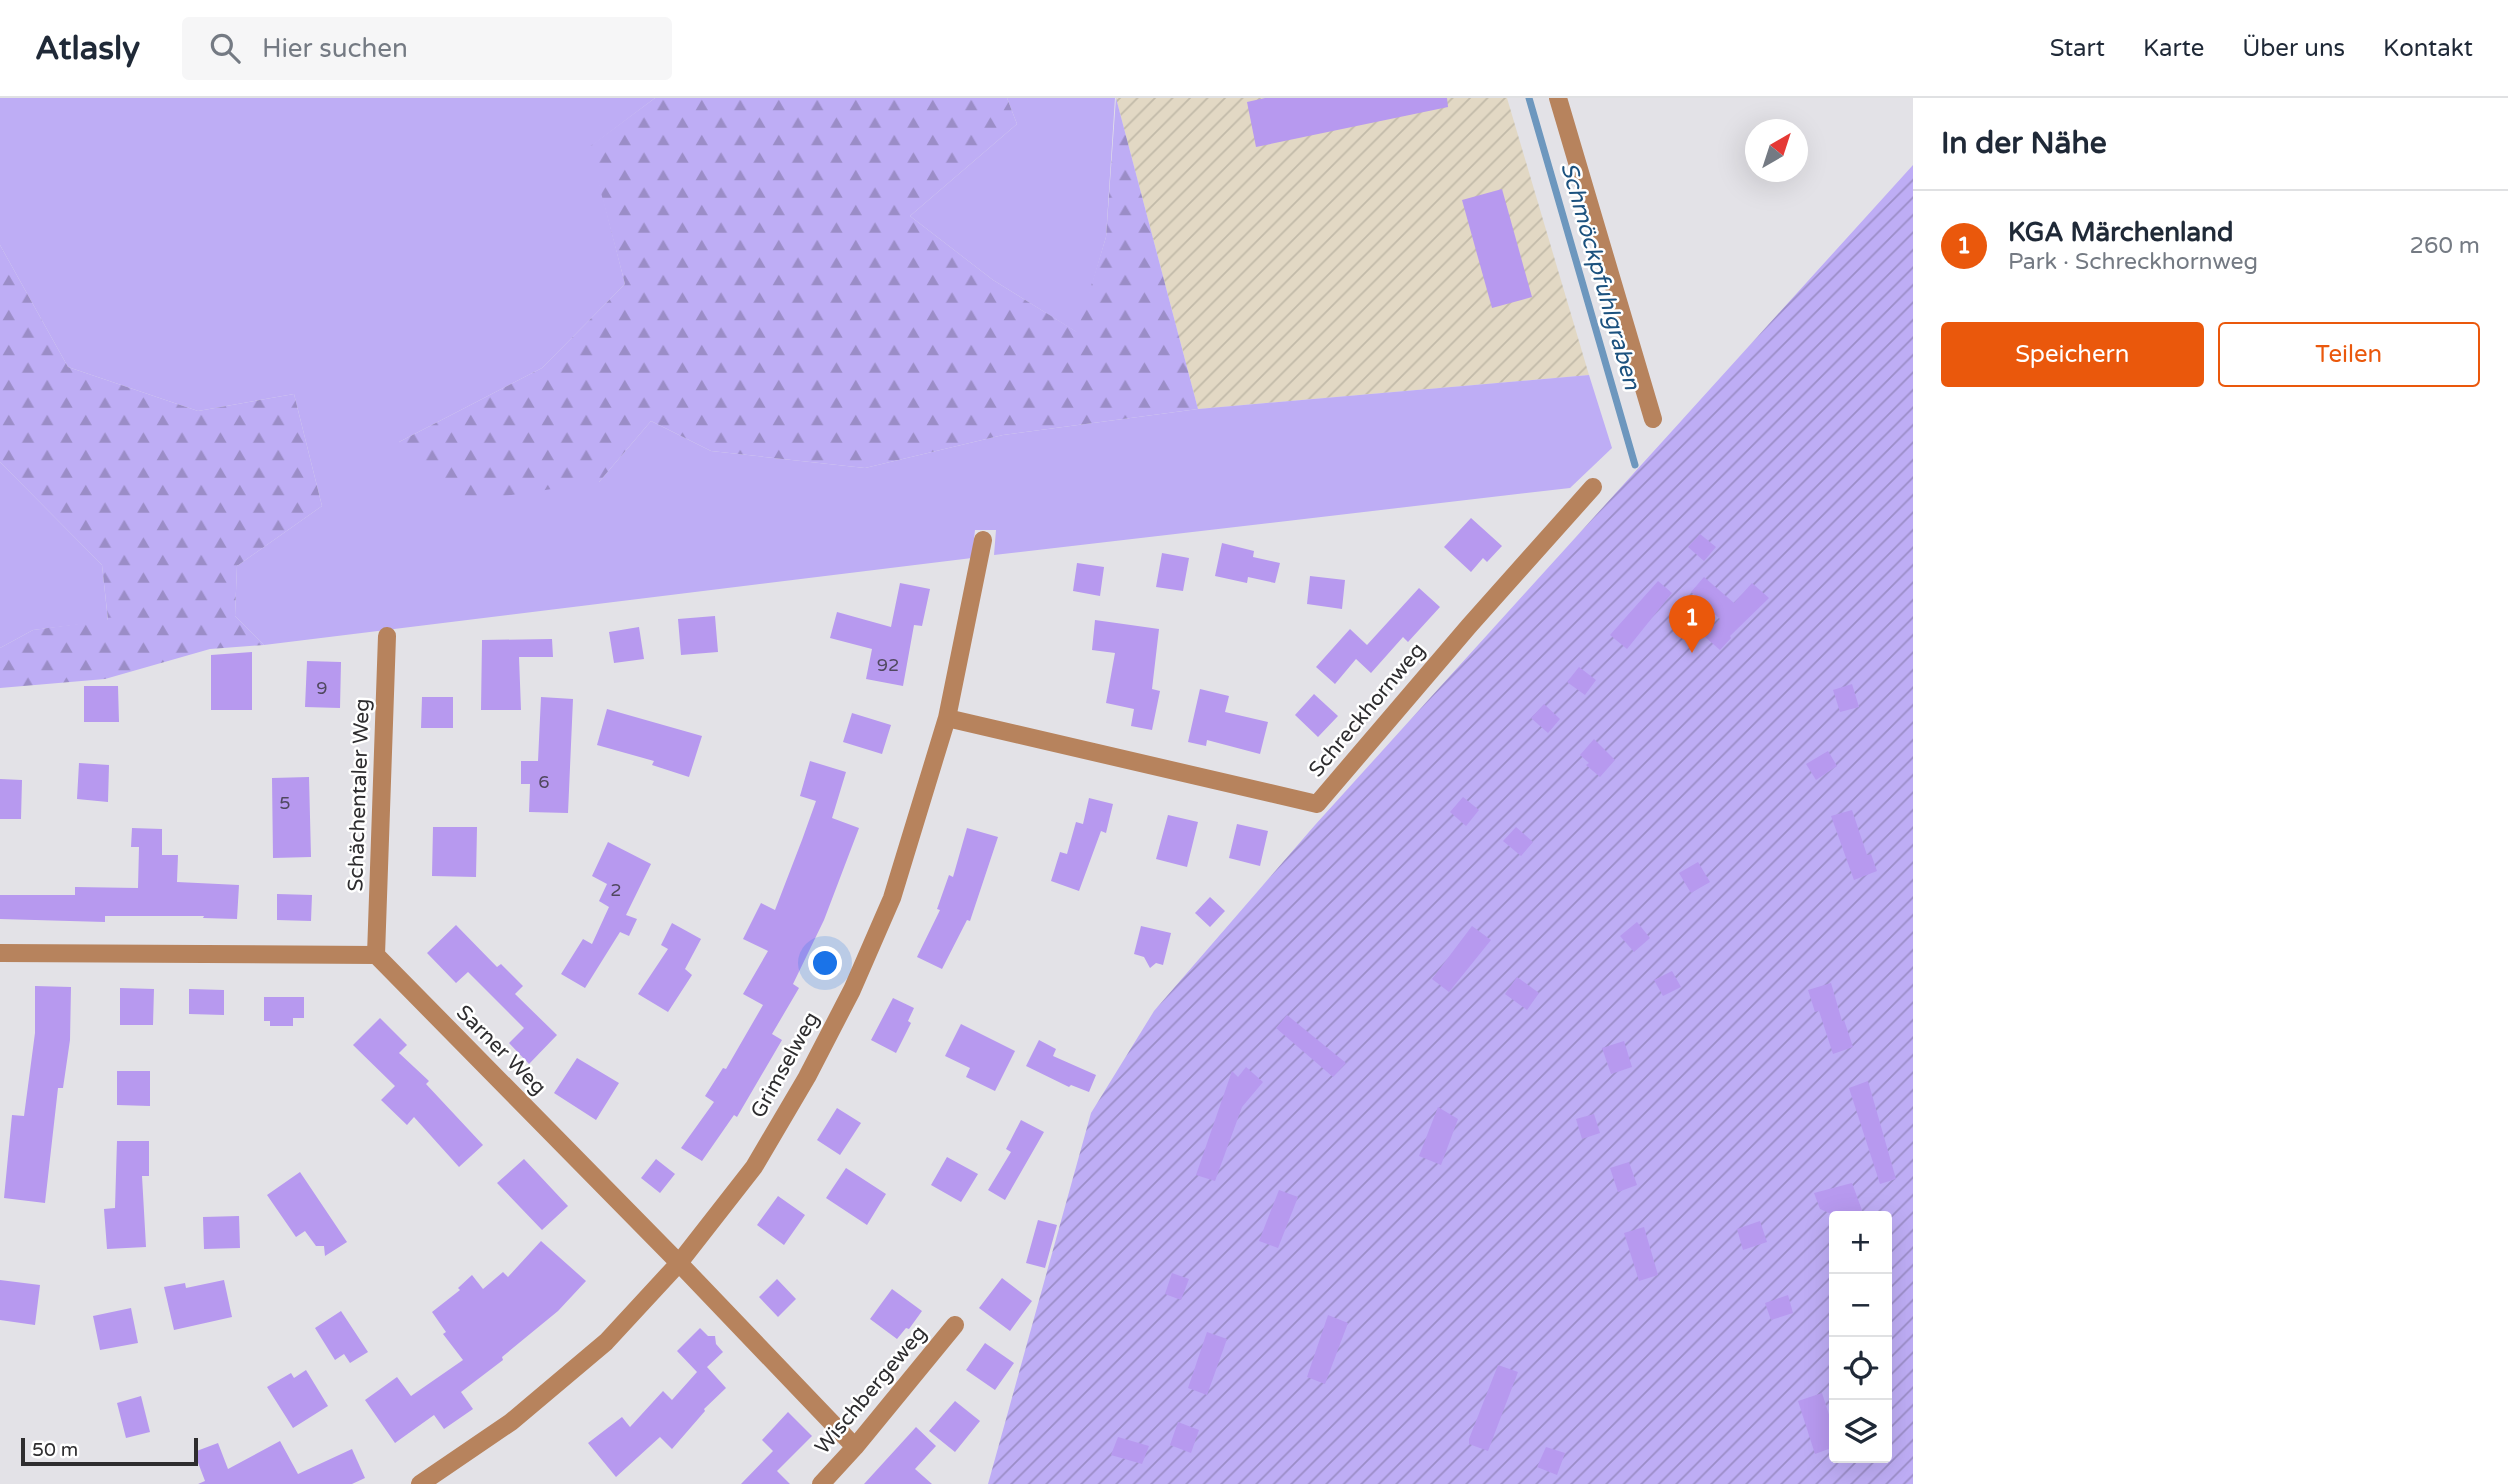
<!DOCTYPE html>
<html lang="de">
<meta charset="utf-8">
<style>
:root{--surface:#fff;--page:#f6f6f7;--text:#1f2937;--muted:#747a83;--line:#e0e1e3;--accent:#ea580c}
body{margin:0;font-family:"Varela Round",sans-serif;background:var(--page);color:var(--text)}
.controls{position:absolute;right:21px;bottom:21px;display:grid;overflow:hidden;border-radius:7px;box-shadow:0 7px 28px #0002}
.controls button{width:63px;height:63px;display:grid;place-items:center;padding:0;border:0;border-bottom:2px solid var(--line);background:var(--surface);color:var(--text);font:35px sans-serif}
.compass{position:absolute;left:1745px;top:21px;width:63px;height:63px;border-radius:50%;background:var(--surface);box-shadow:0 7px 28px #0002;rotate:39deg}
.scale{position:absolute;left:21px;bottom:18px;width:177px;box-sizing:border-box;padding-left:7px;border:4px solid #2e2d2f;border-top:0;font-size:19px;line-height:24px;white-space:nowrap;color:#2e2d2f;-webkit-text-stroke:5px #fff;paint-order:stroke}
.you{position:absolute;left:826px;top:866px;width:24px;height:24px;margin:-18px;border:5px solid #fff;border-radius:50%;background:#1a73e8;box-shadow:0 0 0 10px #1a73e833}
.badge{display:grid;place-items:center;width:46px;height:46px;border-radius:50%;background:var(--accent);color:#fff;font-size:23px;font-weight:700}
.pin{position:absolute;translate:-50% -58px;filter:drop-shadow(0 2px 4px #0008)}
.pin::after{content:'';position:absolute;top:37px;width:24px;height:21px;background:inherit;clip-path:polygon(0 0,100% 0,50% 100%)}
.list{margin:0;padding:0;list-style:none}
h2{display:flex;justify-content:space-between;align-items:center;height:91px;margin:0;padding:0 28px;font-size:30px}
h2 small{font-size:23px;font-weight:400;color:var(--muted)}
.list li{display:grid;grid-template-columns:46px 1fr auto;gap:21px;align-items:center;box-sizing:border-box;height:112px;padding:0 28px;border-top:2px solid var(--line)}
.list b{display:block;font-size:26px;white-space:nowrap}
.list p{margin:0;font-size:23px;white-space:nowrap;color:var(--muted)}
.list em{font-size:23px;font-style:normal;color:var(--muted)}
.actions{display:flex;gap:14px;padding:21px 28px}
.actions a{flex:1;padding:16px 0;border:2px solid var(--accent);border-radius:7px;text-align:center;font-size:24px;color:var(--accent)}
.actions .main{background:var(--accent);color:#fff}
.icon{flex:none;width:38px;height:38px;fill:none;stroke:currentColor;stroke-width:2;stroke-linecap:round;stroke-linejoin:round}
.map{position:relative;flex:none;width:1913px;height:1386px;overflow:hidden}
header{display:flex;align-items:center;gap:42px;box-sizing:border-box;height:98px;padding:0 35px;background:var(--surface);border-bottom:2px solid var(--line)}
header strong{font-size:33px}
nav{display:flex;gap:38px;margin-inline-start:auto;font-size:24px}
.search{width:490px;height:63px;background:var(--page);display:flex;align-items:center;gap:18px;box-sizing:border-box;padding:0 24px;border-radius:7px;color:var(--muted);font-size:26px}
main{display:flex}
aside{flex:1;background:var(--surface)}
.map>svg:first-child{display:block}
.industrial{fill:url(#industrial-furrows)}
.grass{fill:#beadf5}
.forest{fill:url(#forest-firs)}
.garden{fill:url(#garden-furrows);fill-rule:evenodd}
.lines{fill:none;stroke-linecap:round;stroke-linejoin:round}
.stream{stroke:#6d97be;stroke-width:7}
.building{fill:#b799ef}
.minor{stroke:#b7835d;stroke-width:18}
.labels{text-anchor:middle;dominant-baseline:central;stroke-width:5;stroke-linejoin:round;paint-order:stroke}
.number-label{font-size:18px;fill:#50485f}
.street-label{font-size:21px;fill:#2e2d2f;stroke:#fff}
.water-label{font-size:23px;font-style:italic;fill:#1c527f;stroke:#fff}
</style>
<header>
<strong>Atlasly</strong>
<div class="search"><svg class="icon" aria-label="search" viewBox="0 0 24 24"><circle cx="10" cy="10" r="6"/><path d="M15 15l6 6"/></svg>Hier suchen</div>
<nav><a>Start</a><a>Karte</a><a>Über uns</a><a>Kontakt</a></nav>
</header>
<main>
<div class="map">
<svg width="1913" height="1386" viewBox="0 0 1913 1386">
<defs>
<pattern id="industrial-furrows" width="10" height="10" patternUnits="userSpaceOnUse" patternTransform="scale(1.75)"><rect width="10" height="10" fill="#e2d8c4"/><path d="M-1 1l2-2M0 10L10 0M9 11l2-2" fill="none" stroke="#c2baa9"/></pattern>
<pattern id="forest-firs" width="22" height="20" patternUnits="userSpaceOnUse" patternTransform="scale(1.75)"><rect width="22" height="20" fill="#beadf5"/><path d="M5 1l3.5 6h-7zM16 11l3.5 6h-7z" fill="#9b8dc7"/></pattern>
<pattern id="garden-furrows" width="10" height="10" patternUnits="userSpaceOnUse" patternTransform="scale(1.75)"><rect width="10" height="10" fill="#beadf5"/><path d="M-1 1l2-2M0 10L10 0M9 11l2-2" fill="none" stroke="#9b8dc7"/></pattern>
</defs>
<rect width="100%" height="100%" fill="#e3e2e7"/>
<path class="industrial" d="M 1116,0 L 1507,0 L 1589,277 L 1198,311 Z"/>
<path class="grass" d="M 0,0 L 655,0 L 590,49 L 625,186 L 542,270 L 399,344 L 599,384 L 651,323 L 711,353 L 865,370 L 1003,337 L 1198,311 L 1589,277 L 1612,350 L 1570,390 L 994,457 L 996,432 L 975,432 L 972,460 L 264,547 L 235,518 L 237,468 L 322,408 L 294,296 L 198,313 L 68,269 L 0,147 Z
M 1007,0 L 1115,0 L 1106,139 L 1078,235 L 993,182 L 910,118 L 1017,26 Z
M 0,364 L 102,467 L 108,523 L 33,532 L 0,550 Z"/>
<path class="forest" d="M 655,0 L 1007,0 L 1017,26 L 910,118 L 993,182 L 1077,234 L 1106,139 L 1116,0 L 1198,311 L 1003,337 L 865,370 L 711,353 L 651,323 L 599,384 L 458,405 L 399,344 L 542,270 L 625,186 L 589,49 Z
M 0,147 L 68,269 L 198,313 L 294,296 L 322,408 L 237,468 L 235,518 L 264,547 L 210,551 L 105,581 L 0,590 L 0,550 L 33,532 L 108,522 L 102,467 L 0,364 Z"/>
<path class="garden" d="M 1913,67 L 1913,1386 L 988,1386 L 1091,1015 L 1154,913 L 1315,727 ZM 1834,1118 L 1887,1118 L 1887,1360 L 1834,1360 Z"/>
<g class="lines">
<path class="stream" d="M 1529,0 L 1635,367"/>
</g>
<path class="building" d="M 1265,0 L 1447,0 L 1448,9 L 1256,49 L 1247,4 Z
M 1502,91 L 1532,199 L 1492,210 L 1462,102 Z
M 1471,420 L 1502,448 L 1487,464 L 1483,460 L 1471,474 L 1444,449 Z
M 1700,436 L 1716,449 L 1704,463 L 1688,449 Z
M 1222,445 L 1254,453 L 1253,459 L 1280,465 L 1275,485 L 1248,479 L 1247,485 L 1215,478 Z
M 1162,455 L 1189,460 L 1183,493 L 1156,489 Z
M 1077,465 L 1104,469 L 1100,498 L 1073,493 Z
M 1310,478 L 1345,482 L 1342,511 L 1307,506 Z
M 1704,479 L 1734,505 L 1752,485 L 1769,500 L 1730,538 L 1731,540 L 1720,552 L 1704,538 L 1720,521 L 1691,494 Z
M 1658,483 L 1672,495 L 1627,551 L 1610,537 Z
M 900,485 L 930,491 L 922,528 L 914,527 L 903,588 L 866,581 L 872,551 L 830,540 L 837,514 L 891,529 Z
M 1419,490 L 1440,509 L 1408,544 L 1403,539 L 1371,575 L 1356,561 L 1335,586 L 1316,569 L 1350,531 L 1367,547 Z
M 715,518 L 718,554 L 681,557 L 678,521 Z
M 1095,522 L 1159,531 L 1152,591 L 1160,593 L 1152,632 L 1131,628 L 1134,611 L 1106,605 L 1115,555 L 1092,552 Z
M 639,529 L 644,561 L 614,565 L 609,534 Z
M 552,541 L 553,559 L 519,559 L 521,612 L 481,612 L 482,542 Z
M 252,554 L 252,612 L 211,612 L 211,557 Z
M 307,563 L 341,564 L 340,610 L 305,609 Z
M 1579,569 L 1596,582 L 1585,597 L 1567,584 Z
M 1852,586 L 1859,609 L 1840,614 L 1833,592 Z
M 84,588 L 118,588 L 119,624 L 84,624 Z
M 1200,591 L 1229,598 L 1225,614 L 1268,624 L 1260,656 L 1207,642 L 1206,648 L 1188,644 Z
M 1314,596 L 1338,618 L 1318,639 L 1295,617 Z
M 422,599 L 453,599 L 453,630 L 421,630 Z
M 541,599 L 573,601 L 568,715 L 529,714 L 530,686 L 521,686 L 521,663 L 538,663 Z
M 1544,606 L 1560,621 L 1548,635 L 1531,620 Z
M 607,611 L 702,638 L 689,679 L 652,667 L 654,663 L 597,647 Z
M 852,615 L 891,627 L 882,656 L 843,644 Z
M 1594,641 L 1615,662 L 1600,679 L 1586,667 L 1589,665 L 1580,657 Z
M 1828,653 L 1837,668 L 1816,682 L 1806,666 Z
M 810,663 L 846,674 L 832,720 L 859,730 L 824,822 L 793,886 L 799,890 L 772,936 L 782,942 L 737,1019 L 734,1017 L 702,1063 L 681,1050 L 714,1004 L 705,998 L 723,970 L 726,971 L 763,907 L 743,896 L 768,853 L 743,841 L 761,805 L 775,812 L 802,742 L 816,703 L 800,698 Z
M 79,665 L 109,667 L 108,704 L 77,701 Z
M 309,679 L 311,759 L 273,760 L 272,680 Z
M 0,681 L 22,682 L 21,721 L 0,721 Z
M 1463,699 L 1479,712 L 1466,728 L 1450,714 Z
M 1089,700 L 1113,706 L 1106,735 L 1101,733 L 1079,793 L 1051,783 L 1060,754 L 1067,756 L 1076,724 L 1083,726 Z
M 1852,712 L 1867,757 L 1871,756 L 1877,773 L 1854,782 L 1831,718 Z
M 1168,717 L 1198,724 L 1187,769 L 1156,761 Z
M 1237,726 L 1268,733 L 1260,768 L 1229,760 Z
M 433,729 L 477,729 L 476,779 L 432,778 Z
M 1516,729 L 1533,744 L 1521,758 L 1503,743 Z
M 132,730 L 162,731 L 162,757 L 178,757 L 177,784 L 239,787 L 237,821 L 203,820 L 204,818 L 105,818 L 105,824 L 0,821 L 0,797 L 75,797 L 75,789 L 138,790 L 139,749 L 131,749 Z
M 967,730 L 998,739 L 970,823 L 967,822 L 942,871 L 917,859 L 940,812 L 937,811 L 949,777 L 953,779 Z
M 608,744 L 651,766 L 626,817 L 637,821 L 629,838 L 620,834 L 585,890 L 561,876 L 583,841 L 592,846 L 609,809 L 599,803 L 607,786 L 592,778 Z
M 1698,764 L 1710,784 L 1691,795 L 1679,775 Z
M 277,796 L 312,797 L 311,823 L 277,822 Z
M 1210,799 L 1225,813 L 1210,829 L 1195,815 Z
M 1637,824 L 1650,840 L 1634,854 L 1620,838 Z
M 672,825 L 701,841 L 685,871 L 692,877 L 668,914 L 638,896 L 668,851 L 661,847 Z
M 456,827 L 497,869 L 501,866 L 523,888 L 515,896 L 557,937 L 529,966 L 509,945 L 524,930 L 468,874 L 456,885 L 427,855 Z
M 1141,828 L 1171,835 L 1163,867 L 1156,865 L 1150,870 L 1144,859 L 1134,856 Z
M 1472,828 L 1491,842 L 1449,894 L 1432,881 Z
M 1672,873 L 1681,889 L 1663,898 L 1654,882 Z
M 1517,879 L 1539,895 L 1527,912 L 1505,896 Z
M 1831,885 L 1842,923 L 1844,922 L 1853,949 L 1833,956 L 1819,913 L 1815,914 L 1808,892 Z
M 35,888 L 71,889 L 70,942 L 63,990 L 58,990 L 45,1105 L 4,1100 L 12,1017 L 24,1018 L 35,935 Z
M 120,890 L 154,891 L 153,927 L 120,927 Z
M 189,891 L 224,892 L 224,917 L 189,916 Z
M 264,899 L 304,899 L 304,920 L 293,920 L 293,928 L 270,928 L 270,923 L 264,923 Z
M 893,900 L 914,910 L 908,923 L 911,925 L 896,955 L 871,942 Z
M 1287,917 L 1346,965 L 1333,979 L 1276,930 Z
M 380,920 L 407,947 L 399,955 L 429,983 L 426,986 L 483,1047 L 459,1069 L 414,1019 L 407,1027 L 381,1002 L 395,988 L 353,947 Z
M 961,926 L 1015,953 L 995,993 L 966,979 L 970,970 L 945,958 Z
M 1039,942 L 1056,951 L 1053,958 L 1096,977 L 1089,994 L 1071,987 L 1069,989 L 1026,968 Z
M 1624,943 L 1632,969 L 1611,976 L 1602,950 Z
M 577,960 L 619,985 L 596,1022 L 554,995 Z
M 1246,969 L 1263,984 L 1242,1009 L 1215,1083 L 1196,1077 L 1232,973 L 1238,979 Z
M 117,973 L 150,973 L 150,1008 L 117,1007 Z
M 1868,983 L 1896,1081 L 1880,1086 L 1849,990 Z
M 1438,1009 L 1458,1021 L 1441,1067 L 1419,1058 Z
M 837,1010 L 861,1025 L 840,1057 L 817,1042 Z
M 1594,1016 L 1600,1035 L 1582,1041 L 1576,1021 Z
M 1021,1022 L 1044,1034 L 1005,1102 L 988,1092 L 1011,1054 L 1006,1051 Z
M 117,1043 L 149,1043 L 149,1078 L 142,1078 L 146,1149 L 107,1151 L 104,1111 L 115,1110 Z
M 947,1059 L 978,1076 L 961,1104 L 931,1087 Z
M 524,1061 L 568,1108 L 542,1132 L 497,1085 Z
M 656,1061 L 675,1076 L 660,1095 L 641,1080 Z
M 1629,1064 L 1637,1087 L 1618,1094 L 1610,1070 Z
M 846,1070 L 886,1096 L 867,1127 L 826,1100 Z
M 300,1074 L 347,1144 L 325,1158 L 324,1148 L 316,1148 L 305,1133 L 296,1139 L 267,1097 Z
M 1852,1085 L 1863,1115 L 1850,1118 L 1836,1118 L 1820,1111 L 1814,1095 Z
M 1279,1092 L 1298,1099 L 1278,1150 L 1259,1143 Z
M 778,1098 L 805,1117 L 784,1147 L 757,1127 Z
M 239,1118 L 240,1150 L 204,1151 L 203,1119 Z
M 1038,1122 L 1057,1127 L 1045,1170 L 1026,1165 Z
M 1760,1123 L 1767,1144 L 1743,1152 L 1737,1131 Z
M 1644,1129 L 1658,1177 L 1639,1183 L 1624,1135 Z
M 541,1143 L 586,1183 L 558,1213 L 502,1259 L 503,1262 L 461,1294 L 473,1311 L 444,1331 L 434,1317 L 395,1345 L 365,1302 L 397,1279 L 411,1298 L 463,1262 L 443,1236 L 446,1234 L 432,1214 L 460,1192 L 458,1190 L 472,1177 L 483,1191 L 503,1174 L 508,1179 Z
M 1172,1175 L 1189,1181 L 1181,1202 L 1165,1196 Z
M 1002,1180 L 1032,1203 L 1010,1233 L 979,1210 Z
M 777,1181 L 796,1201 L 778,1219 L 759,1199 Z
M 0,1182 L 40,1187 L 35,1227 L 0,1222 Z
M 224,1182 L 232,1219 L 174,1232 L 164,1189 L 185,1185 L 186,1190 Z
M 892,1191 L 922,1213 L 909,1231 L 906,1230 L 897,1241 L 870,1221 Z
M 1788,1197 L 1793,1215 L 1771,1222 L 1765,1205 Z
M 131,1210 L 138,1245 L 100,1252 L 93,1218 Z
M 341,1213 L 368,1254 L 350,1265 L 344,1256 L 335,1262 L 315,1230 Z
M 1328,1217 L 1348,1225 L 1325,1286 L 1307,1279 Z
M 700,1230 L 708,1238 L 715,1238 L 716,1246 L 723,1254 L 707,1269 L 726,1290 L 704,1311 L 705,1313 L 672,1351 L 660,1339 L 616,1379 L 588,1345 L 622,1319 L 630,1329 L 663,1293 L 672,1302 L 697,1274 L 677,1253 Z
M 1207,1234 L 1227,1241 L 1207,1297 L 1188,1290 Z
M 985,1245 L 1014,1265 L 995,1292 L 966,1272 Z
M 1498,1267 L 1518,1274 L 1488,1353 L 1469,1346 L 1469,1341 Z
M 306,1272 L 328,1308 L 293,1330 L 267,1289 L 291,1275 L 294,1280 Z
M 1822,1295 L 1834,1332 L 1834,1349 L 1815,1356 L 1798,1303 Z
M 141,1298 L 150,1334 L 126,1340 L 117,1305 Z
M 955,1303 L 980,1323 L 955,1354 L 929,1333 Z
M 788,1314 L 812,1338 L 777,1373 L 790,1386 L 741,1386 L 773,1353 L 762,1342 Z
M 1178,1324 L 1199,1332 L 1191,1355 L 1170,1347 Z
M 916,1329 L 936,1348 L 915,1371 L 932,1386 L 864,1386 Z
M 1118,1339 L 1149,1348 L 1142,1366 L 1111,1357 Z
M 280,1343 L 298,1376 L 352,1351 L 365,1380 L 352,1386 L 198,1386 L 205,1383 L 194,1354 L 218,1345 L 228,1371 Z
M 1546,1349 L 1565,1355 L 1557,1377 L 1537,1369 Z"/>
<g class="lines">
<path class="minor" d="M 1558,0 L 1653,321
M 947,620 L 1317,706 L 1469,528 L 1593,389
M 0,855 L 376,857 L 679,1165 L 855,1349
M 376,857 L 387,538
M 420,1386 L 511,1324 L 606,1244 L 679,1165 L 754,1069 L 807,979 L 852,892 L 892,800 L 947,620 L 983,442
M 821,1386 L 855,1349 L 955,1227"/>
</g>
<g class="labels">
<g class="number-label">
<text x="888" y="567">92</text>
<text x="322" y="590">9</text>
<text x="544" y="684">6</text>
<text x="285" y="705">5</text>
<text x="616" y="792">2</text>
</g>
<g class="street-label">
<text transform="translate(1367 612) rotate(-50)">Schreckhornweg</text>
<text transform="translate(359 697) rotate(-88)">Schächentaler Weg</text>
<text transform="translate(501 952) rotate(45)">Sarner Weg</text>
<text transform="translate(785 967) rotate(-61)">Grimselweg</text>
<text transform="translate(871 1292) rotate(-50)">Wischbergeweg</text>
</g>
<g class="water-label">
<text transform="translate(1600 178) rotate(74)">Schmöckpfuhlgraben</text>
</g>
</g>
</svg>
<div class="controls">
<button>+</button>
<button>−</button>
<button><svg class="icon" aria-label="locate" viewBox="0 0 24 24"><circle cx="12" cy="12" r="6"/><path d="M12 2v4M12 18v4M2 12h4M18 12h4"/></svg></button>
<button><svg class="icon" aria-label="layers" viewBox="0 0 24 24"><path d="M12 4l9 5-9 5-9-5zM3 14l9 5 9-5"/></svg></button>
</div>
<svg class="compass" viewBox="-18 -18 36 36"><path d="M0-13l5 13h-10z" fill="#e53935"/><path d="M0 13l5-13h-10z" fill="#747a83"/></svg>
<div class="scale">50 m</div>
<div class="you"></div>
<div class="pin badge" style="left:1692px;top:555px">1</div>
</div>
<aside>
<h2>In der Nähe<small></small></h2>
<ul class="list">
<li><span class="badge">1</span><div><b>KGA Märchenland</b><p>Park · Schreckhornweg</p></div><em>260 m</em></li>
</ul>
<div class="actions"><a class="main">Speichern</a><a>Teilen</a></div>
</aside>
</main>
